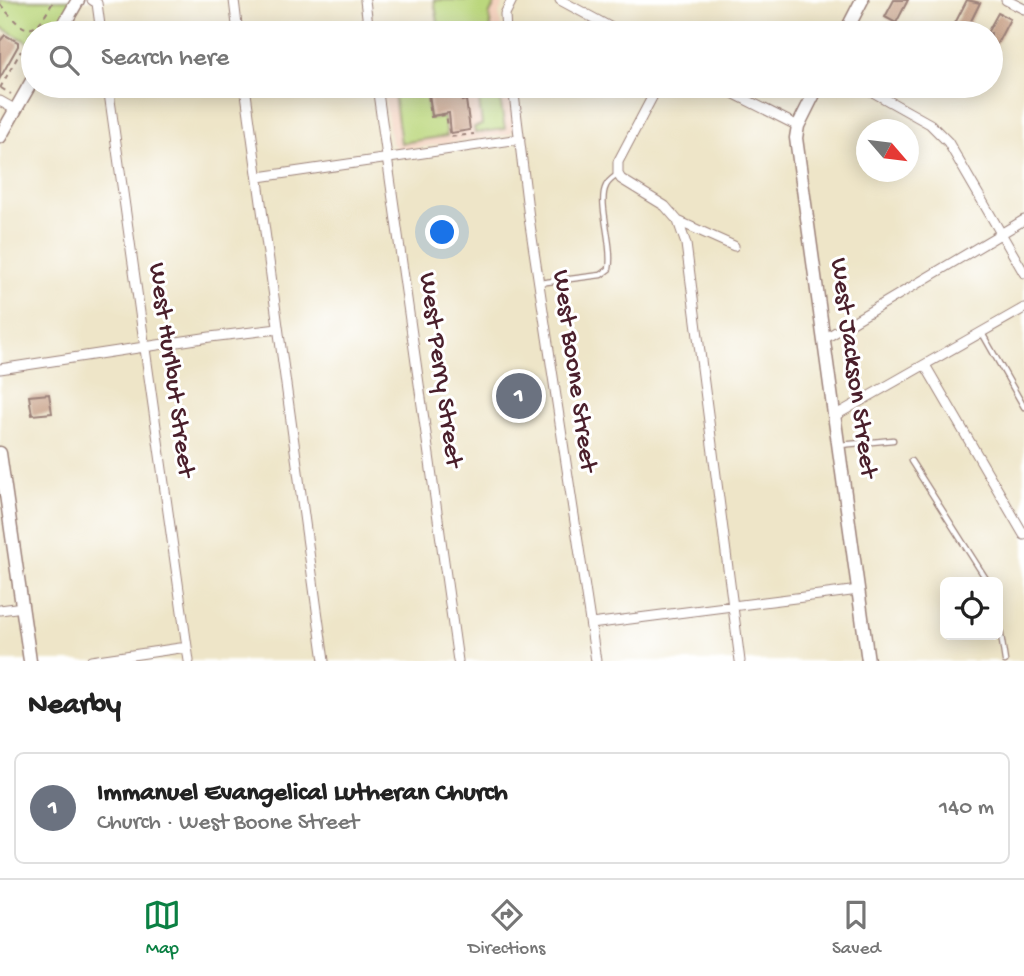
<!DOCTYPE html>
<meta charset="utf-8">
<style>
:root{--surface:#fff;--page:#f6f6f6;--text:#222;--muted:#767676;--line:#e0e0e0;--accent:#0b8043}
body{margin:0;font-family:"Gochi Hand",sans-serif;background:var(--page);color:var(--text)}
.controls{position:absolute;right:21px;bottom:21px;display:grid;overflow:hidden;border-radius:10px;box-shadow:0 4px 18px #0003}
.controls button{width:63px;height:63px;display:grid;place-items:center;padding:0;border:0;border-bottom:2px solid var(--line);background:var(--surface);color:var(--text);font:35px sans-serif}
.compass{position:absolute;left:856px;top:119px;width:63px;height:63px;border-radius:50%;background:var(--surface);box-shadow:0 4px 18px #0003;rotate:118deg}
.you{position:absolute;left:443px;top:233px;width:24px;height:24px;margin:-18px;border:5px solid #fff;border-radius:50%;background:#1a73e8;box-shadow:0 0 0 10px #1a73e833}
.badge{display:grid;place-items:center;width:46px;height:46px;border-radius:50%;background:var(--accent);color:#fff;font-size:23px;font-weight:700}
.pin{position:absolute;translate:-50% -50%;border:4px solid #fff;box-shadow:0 2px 7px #0006}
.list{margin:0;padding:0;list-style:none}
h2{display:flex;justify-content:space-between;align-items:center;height:91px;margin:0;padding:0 28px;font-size:30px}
h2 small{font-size:23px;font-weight:400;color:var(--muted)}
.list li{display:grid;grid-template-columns:46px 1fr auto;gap:21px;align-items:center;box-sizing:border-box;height:112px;margin:0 14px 14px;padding:0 14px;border:2px solid var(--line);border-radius:10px}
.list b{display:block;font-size:26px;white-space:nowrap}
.list p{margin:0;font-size:23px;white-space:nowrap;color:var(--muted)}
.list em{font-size:23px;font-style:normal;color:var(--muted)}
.icon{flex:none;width:38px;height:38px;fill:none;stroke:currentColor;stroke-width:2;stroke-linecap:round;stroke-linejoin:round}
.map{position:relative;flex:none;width:1024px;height:661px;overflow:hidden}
.search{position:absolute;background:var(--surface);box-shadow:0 4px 18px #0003;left:21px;right:21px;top:21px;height:77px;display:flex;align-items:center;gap:18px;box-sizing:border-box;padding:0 24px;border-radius:38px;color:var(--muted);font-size:26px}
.sheet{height:217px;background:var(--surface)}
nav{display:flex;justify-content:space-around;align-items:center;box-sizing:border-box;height:98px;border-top:2px solid var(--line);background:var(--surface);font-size:19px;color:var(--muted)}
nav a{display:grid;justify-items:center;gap:4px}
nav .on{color:var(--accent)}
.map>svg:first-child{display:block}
.built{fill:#f4d3c0}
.green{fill:#bbd77d;stroke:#827b54;stroke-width:2}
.building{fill:#c49b80}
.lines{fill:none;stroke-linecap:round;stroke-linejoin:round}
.lane-casing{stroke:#9c827a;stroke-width:7}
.street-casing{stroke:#9c827a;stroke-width:11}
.secondary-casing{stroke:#9c827a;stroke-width:15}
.path{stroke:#9c827a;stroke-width:2;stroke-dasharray:5 5;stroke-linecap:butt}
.lane{stroke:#fff;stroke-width:4.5}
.street{stroke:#fff;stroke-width:9}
.secondary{stroke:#fff;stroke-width:12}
.labels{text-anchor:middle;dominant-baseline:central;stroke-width:6;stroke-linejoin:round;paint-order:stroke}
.street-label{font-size:26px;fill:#4a1f2b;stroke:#fff}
</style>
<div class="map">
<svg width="1024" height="661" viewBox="0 0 1024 661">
<rect width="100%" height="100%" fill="#fff"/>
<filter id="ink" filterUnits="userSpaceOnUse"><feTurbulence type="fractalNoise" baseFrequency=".0143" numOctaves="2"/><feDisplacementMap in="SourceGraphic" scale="14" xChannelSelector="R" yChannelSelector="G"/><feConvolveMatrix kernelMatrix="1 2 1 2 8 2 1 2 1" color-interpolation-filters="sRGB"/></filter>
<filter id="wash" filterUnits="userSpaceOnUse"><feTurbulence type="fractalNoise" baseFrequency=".00686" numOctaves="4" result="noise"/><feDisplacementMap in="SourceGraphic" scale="28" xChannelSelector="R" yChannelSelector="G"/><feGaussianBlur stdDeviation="1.57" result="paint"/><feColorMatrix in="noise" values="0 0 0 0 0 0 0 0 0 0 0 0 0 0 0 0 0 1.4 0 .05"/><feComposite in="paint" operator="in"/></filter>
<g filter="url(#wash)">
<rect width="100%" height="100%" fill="#eee5c8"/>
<path class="built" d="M 434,0 L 505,0 L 499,13 L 502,33 L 440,33 Z
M 383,86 L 509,86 L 514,129 L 510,134 L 399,150 L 391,142 Z"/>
<path class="green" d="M 0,0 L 78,0 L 59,33 L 33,33 L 33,45 L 0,27 Z
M 434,0 L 497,0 L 489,15 L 492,33 L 440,33 Z
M 482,86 L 498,86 L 505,129 L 475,133 L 474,127 L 482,125 L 478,91 Z
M 422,91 L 426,92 L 429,118 L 444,117 L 447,136 L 401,143 L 394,95 Z"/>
<g id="blocks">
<path class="building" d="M 894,0 L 908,0 L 896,23 L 885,17 Z
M 967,0 L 980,3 L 965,33 L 950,33 Z
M 998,13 L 1010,19 L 991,55 L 991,33 L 987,33 Z
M 5,35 L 18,42 L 18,46 L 0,78 L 0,41 Z
M 428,86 L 457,86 L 458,90 L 460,90 L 462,101 L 466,100 L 470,130 L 451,133 L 449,113 L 432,116 Z
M 536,386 L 538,403 L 503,407 L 501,389 Z
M 49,394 L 52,413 L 32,415 L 29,396 Z"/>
</g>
</g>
<g filter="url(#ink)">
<use href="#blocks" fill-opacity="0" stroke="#9c827a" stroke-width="2"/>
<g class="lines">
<g class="lane-casing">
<path id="lane" d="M 539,283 L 601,275 L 609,269 C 614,245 597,203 606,186 C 608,181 613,178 617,175
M 982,333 L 1024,407
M 840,445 L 893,440
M 911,461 L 988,582
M 998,616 L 1005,661"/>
</g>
<g class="street-casing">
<path id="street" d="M 92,0 L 97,3 L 101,33
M 234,0 L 238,33
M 365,0 L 369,33
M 560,0 L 621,33
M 1006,0 L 1024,9
M 346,33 L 369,30
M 506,33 L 505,14 L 512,0
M 108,86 L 189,661
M 245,86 L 324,661
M 377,86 L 458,661
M 513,86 L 529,218 L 596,661
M 658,86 L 618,162 L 618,174 L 621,179 L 665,206 L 678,221 L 734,246
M 719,86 L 798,126
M 862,86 L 930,124 L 948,142 L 1024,273
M 0,101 L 16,110
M 259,177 L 520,139
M 678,221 L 686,244 L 740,661
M 824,339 L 1024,220
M 925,365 L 1024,535
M 0,369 L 210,337 L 278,329
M 836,415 L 1024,308
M 0,610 L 23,607
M 591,624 L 859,590
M 91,661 L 187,647"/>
</g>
<g class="secondary-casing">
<path id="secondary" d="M 59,33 L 78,0
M 845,33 L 862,0
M 818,86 L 798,126 L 796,138 L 868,661
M 0,137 L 33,79
M 0,453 L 30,661"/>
</g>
<path class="path" d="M 0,4 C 27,36 33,39 54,0
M 43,22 L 47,33
M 27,69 L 33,58
M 427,86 L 431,117 L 446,115 L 450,137 L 474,134
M 0,88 L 21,51
M 1,88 L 11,94
M 392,94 L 426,89"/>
<use href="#lane" class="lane"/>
<use href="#street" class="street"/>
<use href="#secondary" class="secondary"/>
</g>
</g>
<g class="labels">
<g class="street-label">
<text transform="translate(852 368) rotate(82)">West Jackson Street</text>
<text transform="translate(170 370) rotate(82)">West Hurlbut Street</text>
<text transform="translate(439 370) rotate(82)">West Perry Street</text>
<text transform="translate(573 371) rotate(82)">West Boone Street</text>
</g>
</g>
</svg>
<div class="controls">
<button><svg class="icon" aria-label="locate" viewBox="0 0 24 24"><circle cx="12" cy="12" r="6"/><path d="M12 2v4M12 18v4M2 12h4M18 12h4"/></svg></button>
</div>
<svg class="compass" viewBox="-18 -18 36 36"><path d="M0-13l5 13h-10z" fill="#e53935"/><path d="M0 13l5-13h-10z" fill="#767676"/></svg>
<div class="you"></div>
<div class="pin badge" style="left:519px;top:396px;background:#6b7280">1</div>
<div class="search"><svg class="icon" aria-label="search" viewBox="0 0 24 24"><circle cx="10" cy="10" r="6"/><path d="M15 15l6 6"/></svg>Search here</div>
</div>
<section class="sheet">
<h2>Nearby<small></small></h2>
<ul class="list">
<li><span class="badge" style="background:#6b7280">1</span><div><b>Immanuel Evangelical Lutheran Church</b><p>Church · West Boone Street</p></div><em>140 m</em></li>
</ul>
</section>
<nav>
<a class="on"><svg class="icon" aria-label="map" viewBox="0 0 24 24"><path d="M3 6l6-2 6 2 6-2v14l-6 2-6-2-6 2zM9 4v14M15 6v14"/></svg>Map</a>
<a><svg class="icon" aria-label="directions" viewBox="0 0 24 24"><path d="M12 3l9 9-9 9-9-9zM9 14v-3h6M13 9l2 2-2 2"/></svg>Directions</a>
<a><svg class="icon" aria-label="saved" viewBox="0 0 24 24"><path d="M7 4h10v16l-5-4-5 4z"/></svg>Saved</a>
</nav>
